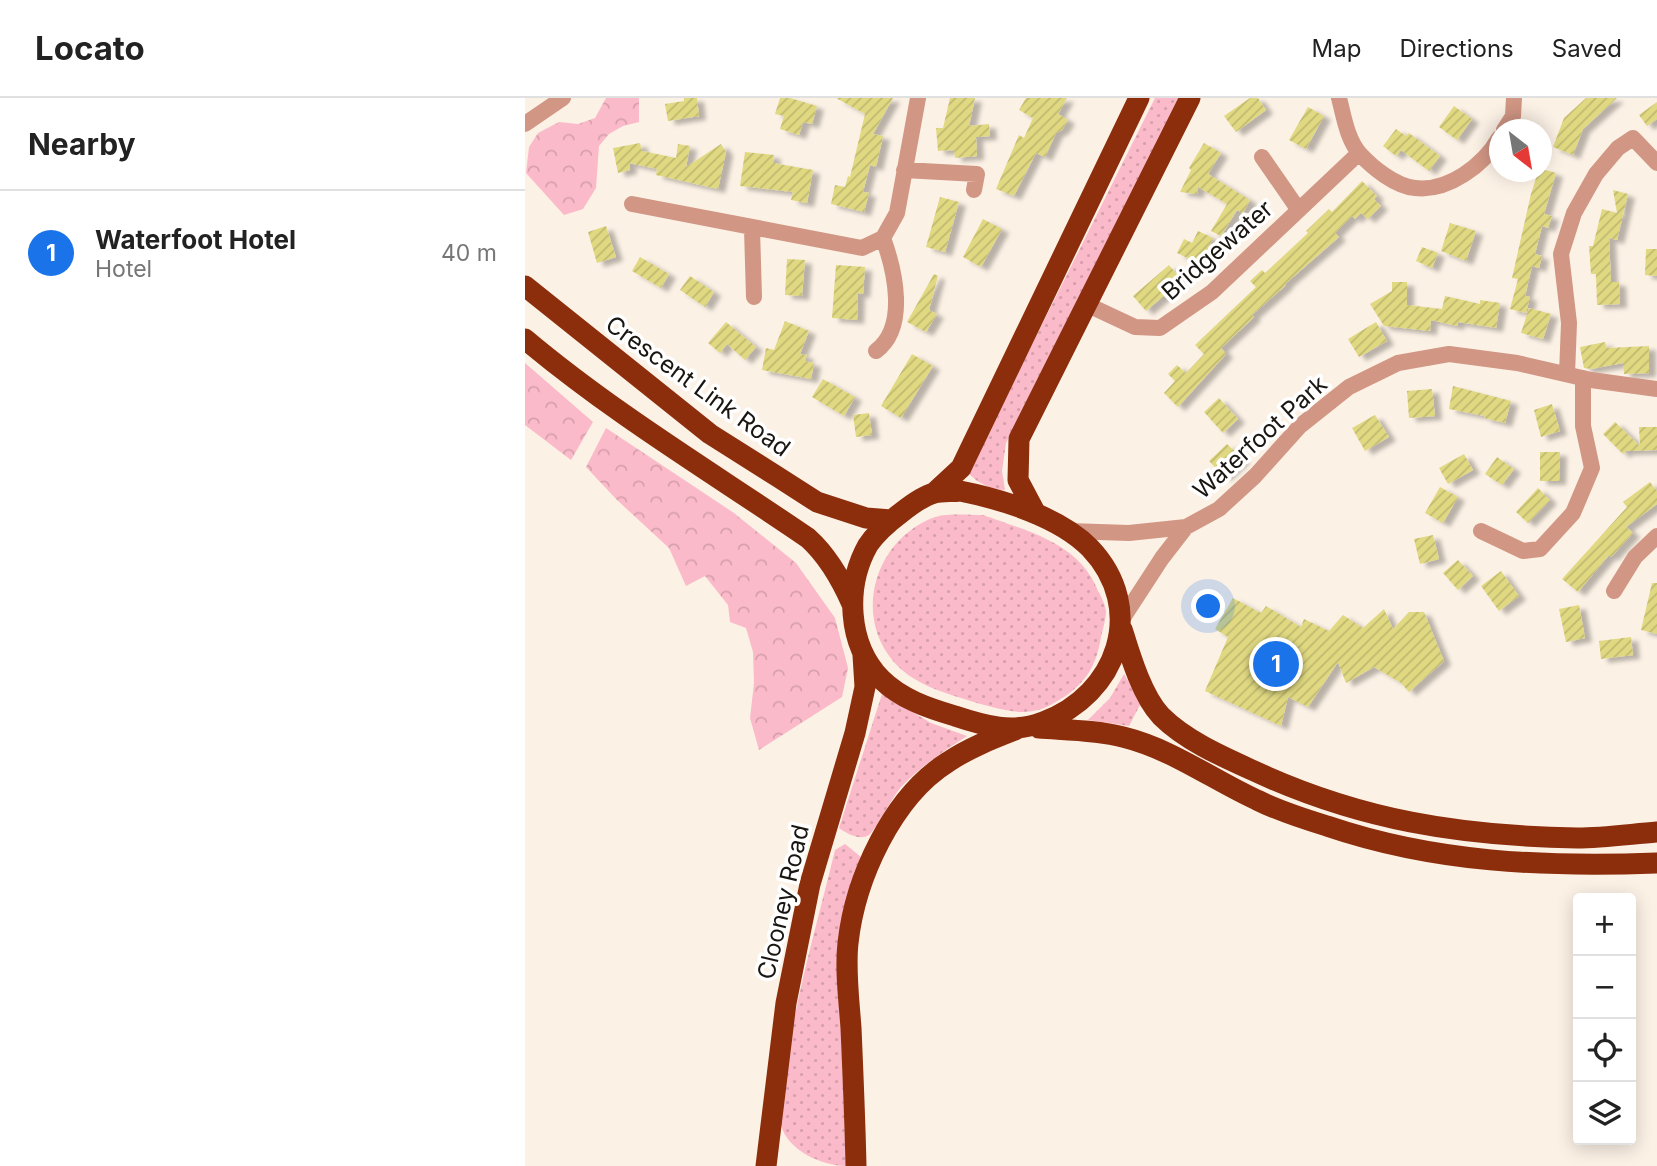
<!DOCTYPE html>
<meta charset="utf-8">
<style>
:root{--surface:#fff;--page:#f6f6f6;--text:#222;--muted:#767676;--line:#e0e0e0;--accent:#1a73e8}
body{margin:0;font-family:Inter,sans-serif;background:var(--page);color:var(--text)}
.controls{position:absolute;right:21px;bottom:21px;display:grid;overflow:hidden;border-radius:7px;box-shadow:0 4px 18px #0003}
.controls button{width:63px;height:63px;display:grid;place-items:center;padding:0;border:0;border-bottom:2px solid var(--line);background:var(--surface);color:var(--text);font:35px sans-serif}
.compass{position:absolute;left:964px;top:21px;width:63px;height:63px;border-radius:50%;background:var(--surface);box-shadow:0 4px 18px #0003;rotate:149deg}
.you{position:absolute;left:684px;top:509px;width:24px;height:24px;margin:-18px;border:5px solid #fff;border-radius:50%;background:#1a73e8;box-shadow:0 0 0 10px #1a73e833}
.badge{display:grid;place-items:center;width:46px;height:46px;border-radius:50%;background:var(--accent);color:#fff;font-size:23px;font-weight:700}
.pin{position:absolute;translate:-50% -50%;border:4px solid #fff;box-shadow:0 2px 7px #0006}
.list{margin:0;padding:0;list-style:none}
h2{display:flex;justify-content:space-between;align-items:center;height:91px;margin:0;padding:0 28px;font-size:30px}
h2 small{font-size:23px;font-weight:400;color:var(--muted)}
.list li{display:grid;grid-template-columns:46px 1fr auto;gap:21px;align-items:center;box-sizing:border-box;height:126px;padding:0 28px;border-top:2px solid var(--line)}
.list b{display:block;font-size:26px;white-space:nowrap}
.list p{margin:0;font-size:23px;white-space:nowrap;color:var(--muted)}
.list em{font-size:23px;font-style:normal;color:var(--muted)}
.icon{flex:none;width:38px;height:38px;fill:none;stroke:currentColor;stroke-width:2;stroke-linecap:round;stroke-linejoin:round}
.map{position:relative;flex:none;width:1132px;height:1068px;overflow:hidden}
header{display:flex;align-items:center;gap:42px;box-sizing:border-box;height:98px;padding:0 35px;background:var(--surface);border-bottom:2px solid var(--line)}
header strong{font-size:33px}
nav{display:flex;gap:38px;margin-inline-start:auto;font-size:24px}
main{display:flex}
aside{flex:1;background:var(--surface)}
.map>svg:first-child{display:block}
.grass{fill:url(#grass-dots)}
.forest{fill:url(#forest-crowns)}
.building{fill:url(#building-hatch);filter:url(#shadow)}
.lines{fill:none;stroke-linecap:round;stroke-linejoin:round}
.minor{stroke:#d19684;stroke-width:16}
.highway{stroke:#8c2d0c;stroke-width:21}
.labels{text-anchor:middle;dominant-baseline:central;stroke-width:7;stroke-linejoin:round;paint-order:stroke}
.street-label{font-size:24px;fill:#191511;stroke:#fff}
</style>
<header>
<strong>Locato</strong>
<nav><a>Map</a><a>Directions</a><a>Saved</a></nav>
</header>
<main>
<aside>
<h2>Nearby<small></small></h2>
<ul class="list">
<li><span class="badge">1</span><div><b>Waterfoot Hotel</b><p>Hotel</p></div><em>40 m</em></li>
</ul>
</aside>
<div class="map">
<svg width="1132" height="1068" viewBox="0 0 1132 1068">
<defs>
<pattern id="grass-dots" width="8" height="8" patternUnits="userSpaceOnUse" patternTransform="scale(1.75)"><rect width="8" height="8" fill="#fbbac9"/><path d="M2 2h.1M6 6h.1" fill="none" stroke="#d79fac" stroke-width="1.8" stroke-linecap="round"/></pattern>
<pattern id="forest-crowns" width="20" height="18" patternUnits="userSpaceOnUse" patternTransform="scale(1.75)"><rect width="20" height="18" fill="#fbbac9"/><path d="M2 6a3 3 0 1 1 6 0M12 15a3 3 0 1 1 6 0" fill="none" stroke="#d79fac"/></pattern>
<pattern id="building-hatch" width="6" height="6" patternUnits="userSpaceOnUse" patternTransform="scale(1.75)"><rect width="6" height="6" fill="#e0d982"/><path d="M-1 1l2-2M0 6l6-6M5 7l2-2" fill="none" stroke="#c0b96f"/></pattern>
<filter id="shadow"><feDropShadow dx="7" dy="4" stdDeviation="2" flood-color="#0004"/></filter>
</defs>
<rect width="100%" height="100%" fill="#fcf1e5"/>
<path class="grass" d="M 630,0 L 654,0 L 481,345 L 477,373 L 480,392 C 466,392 453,385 443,375 Z
M 458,417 C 501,433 554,444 573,493 C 576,498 580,506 581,513 C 581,520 578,531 576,539 C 571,571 558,589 529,605 C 503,621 479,612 452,605 C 423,596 388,587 368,563 C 327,514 352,440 410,419 C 424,415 443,417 458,417 Z
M 599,576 L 616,605 L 604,628 L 563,622 L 585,600 Z
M 357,596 L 406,625 L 442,638 C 419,653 396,668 377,688 C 368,697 350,733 344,737 C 334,743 321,735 314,730 Z
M 320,746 L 336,759 L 314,875 L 321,1068 C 297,1068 262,1052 256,1027 C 254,1016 258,1001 259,990 C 267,909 291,831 310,752 Z"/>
<path class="forest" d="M 81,0 L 114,0 L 114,24 L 98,28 L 84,36 L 74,48 L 71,90 L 58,111 L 39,117 L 1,75 L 4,49 L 13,35 L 34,24 L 53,26 L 70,20 Z
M 0,265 L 68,324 L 46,362 L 0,327 Z
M 81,330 L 209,415 L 271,465 L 310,520 L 323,570 L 317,599 L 234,652 L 225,620 L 229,585 L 228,554 L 221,530 L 205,524 L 203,507 L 180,478 L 161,488 L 144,450 L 92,402 L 61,369 Z"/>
<path class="building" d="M 159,0 L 172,0 L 174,18 L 143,23 L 140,6 L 159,3 Z
M 255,0 L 265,0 L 292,8 L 287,26 L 278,24 L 274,37 L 255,31 L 259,18 L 250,16 Z
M 311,0 L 368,0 L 348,36 L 358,38 L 351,69 L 345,67 L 338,94 L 344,95 L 339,114 L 306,106 L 310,87 L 320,89 L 323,78 L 325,79 L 340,16 Z
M 425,0 L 450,0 L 444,28 L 464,26 L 465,38 L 451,39 L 452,58 L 430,60 L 429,52 L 413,53 L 411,30 L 418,30 Z
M 501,0 L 542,0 L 533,16 L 543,22 L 537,32 L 531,35 L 520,59 L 511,55 L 489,98 L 471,91 L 494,37 L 499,40 L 508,20 L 494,12 Z
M 725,0 L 733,0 L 741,12 L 711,34 L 699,18 Z
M 1061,0 L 1092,0 L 1058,31 L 1048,57 L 1028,49 L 1039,20 Z
M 1132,4 L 1132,21 L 1122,28 L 1114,17 Z
M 929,8 L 947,21 L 932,42 L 914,29 Z
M 783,9 L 799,18 L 781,51 L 764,42 Z
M 871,31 L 881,38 L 884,35 L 915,58 L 904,73 L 876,52 L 871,58 L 858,48 Z
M 115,45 L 117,53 L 151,60 L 153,46 L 165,48 L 161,69 L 196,46 L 201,54 L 193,91 L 131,77 L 132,71 L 104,65 L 105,72 L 93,75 L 88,50 Z
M 679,45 L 696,55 L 683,76 L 725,102 L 718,115 L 712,112 L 696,138 L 686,133 L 702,106 L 673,89 L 672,96 L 655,94 L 666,72 L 664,70 Z
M 220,54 L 249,57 L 248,65 L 288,72 L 282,105 L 266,102 L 268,94 L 215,88 Z
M 1017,71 L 1031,75 L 1019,116 L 1027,118 L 1023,130 L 1017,128 L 1010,156 L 1017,158 L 1014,170 L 1007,168 L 1000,198 L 1005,199 L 1001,215 L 985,211 L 993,181 L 987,180 L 1006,96 L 1013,74 L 1017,74 Z
M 837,83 L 852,98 L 849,101 L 856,108 L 843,121 L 836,115 L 830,121 L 827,118 L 810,135 L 814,139 L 760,186 L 761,187 L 727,217 L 729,219 L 696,250 L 701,256 L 653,309 L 639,295 L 650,283 L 643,276 L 652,267 L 661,275 L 679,256 L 670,247 L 731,189 L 725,183 L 737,172 L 740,175 L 783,135 L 781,133 L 804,111 L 807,114 Z
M 1088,92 L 1103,96 L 1092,142 L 1084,140 L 1086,184 L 1094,184 L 1095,206 L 1072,207 L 1071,176 L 1066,176 L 1064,148 L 1068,148 L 1077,111 L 1092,115 Z
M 415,99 L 434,104 L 420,154 L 401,149 Z
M 458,121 L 477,131 L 456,169 L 438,159 Z
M 925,125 L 951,133 L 941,163 L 916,153 Z
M 81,128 L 91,159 L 72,165 L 63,134 Z
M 673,133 L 688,140 L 675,166 L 652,155 L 659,141 L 667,145 Z
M 897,149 L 913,155 L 907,170 L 891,163 Z
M 1121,151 L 1132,151 L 1132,178 L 1120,177 Z
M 115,159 L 144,176 L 136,190 L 107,173 Z
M 262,161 L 280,162 L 277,198 L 260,197 Z
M 311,167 L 340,169 L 338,196 L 333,195 L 332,222 L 307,220 Z
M 644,167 L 657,182 L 621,213 L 608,198 Z
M 409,176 L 413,178 L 404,212 L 412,216 L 401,234 L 382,224 Z
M 165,178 L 189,194 L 180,209 L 155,192 Z
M 867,184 L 882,184 L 882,207 L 917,211 L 920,198 L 955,206 L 955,202 L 975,205 L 971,230 L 933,224 L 932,228 L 906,222 L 905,233 L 859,228 L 845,206 L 867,193 Z
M 1004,210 L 1026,216 L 1018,241 L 996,235 Z
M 260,223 L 284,233 L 275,256 L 282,257 L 280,263 L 289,265 L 286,281 L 237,272 L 241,250 L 249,252 Z
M 201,224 L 231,249 L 220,262 L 202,246 L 195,255 L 183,245 Z
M 851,224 L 862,243 L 834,259 L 823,241 Z
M 1080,244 L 1082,250 L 1124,248 L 1124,275 L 1099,276 L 1098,265 L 1066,271 L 1059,270 L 1055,249 Z
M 387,256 L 408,268 L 376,320 L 356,308 Z
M 298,281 L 330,299 L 319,318 L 287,299 Z
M 928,288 L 986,303 L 980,325 L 959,320 L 960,318 L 924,311 Z
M 907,291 L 910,318 L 884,320 L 882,293 Z
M 694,300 L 713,321 L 698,335 L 679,314 Z
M 1027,306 L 1035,333 L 1016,339 L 1009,312 Z
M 344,315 L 347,337 L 331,339 L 328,317 Z
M 850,317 L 864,339 L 840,353 L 827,330 Z
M 1090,324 L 1115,348 L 1114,329 L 1132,329 L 1132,352 L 1101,353 L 1098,356 L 1078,336 Z
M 702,346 L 718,361 L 699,379 L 684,363 Z
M 1015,354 L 1035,354 L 1034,383 L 1015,383 Z
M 939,356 L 948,372 L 923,386 L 914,370 Z
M 972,359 L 989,371 L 977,387 L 960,376 Z
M 1125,384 L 1132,393 L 1132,406 L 1101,429 L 1108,435 L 1086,459 L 1084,457 L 1053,494 L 1037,481 L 1102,409 L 1098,404 Z
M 915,389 L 933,399 L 918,425 L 900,415 Z
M 1013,390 L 1025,402 L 1003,425 L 991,414 Z
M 908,437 L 914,461 L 895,466 L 889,441 Z
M 933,462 L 948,478 L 933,492 L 918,475 Z
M 976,473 L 994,498 L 974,513 L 956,488 Z
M 1127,485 L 1132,485 L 1132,536 L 1116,532 Z
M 708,500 L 736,515 L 741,508 L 776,529 L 779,521 L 804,533 L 818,517 L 838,530 L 859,511 L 868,531 L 884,514 L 899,514 L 919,563 L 884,594 L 876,585 L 849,569 L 821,585 L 813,564 L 783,609 L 763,599 L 756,628 L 680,593 L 703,539 L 690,531 Z
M 1054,507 L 1060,540 L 1041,544 L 1034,511 Z
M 1106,539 L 1108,557 L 1076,561 L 1074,543 Z"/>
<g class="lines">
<path class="minor" d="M 814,0 C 819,19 822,41 835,56 C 848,70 870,88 890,90 C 923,94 959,67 974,40
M 0,26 L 38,0
M 979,32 L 988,18 L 989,0
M 737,59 L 773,111
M 379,72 L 452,76 L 449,92
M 107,106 L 337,150 L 358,140 L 372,115 L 393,0
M 227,131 L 229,199
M 563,207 L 610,229 L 635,230 L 687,194 L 834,55
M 351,253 C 383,229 370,173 358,140
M 1042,276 L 1044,225 L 1036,156 L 1049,115 L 1071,76 L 1093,50 L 1108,40 L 1132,65
M 544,433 L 604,435 L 661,429
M 956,433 L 998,453 L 1015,451 L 1048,415 L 1067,370 L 1058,328 L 1058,280
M 1089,493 L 1110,459 L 1132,438
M 596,523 L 637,460 L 661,429 L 694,411 L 730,378 L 775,328 L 824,289 L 873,265 L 924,256 L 992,265 L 1066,282 L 1132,291"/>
<path class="highway" d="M 0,188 L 185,336 L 253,379 L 292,404 L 341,420 L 366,422
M 0,241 C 88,315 188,375 283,440 C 303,458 316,481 327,506
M 435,393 C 476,401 535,419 565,450 C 623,511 592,597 518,624 C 488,636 460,628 430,618 C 403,610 376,601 356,581 C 322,546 320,488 343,447 C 351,435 365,423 377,414 C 386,407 398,398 409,395 C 417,393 427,394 435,393 Z
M 409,395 L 436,370 L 614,0
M 511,416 L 493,382 L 494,341 L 665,0
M 597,531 C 605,557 617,598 636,618 C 660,642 696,658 727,672 C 834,722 935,738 1052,740 C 1079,740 1106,736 1132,734
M 514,630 C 542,632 571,632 598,639 C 647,651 688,682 732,702 C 754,713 779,721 802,728 C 911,765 1019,769 1132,765
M 241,1068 L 261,905 L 285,786 L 330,635 L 340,589 L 338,557
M 331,1068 C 330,1022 328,976 326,930 C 324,902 320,872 323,845 C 330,781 367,699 423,664 C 444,650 467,641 490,632"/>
</g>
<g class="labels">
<g class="street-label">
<text transform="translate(692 152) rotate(-41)">Bridgewater</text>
<text transform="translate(173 288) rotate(36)">Crescent Link Road</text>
<text transform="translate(735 339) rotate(-42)">Waterfoot Park</text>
<text transform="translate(258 804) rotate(-77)">Clooney Road</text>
</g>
</g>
</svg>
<div class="controls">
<button>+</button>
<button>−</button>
<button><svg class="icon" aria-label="locate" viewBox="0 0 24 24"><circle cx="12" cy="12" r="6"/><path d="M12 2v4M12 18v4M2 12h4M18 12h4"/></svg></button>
<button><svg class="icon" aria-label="layers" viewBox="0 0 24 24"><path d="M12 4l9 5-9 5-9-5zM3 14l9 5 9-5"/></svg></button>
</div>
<svg class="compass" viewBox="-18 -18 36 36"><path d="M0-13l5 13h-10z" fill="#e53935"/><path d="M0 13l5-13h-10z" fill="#767676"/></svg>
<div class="you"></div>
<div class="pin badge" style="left:751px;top:566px">1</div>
</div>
</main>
